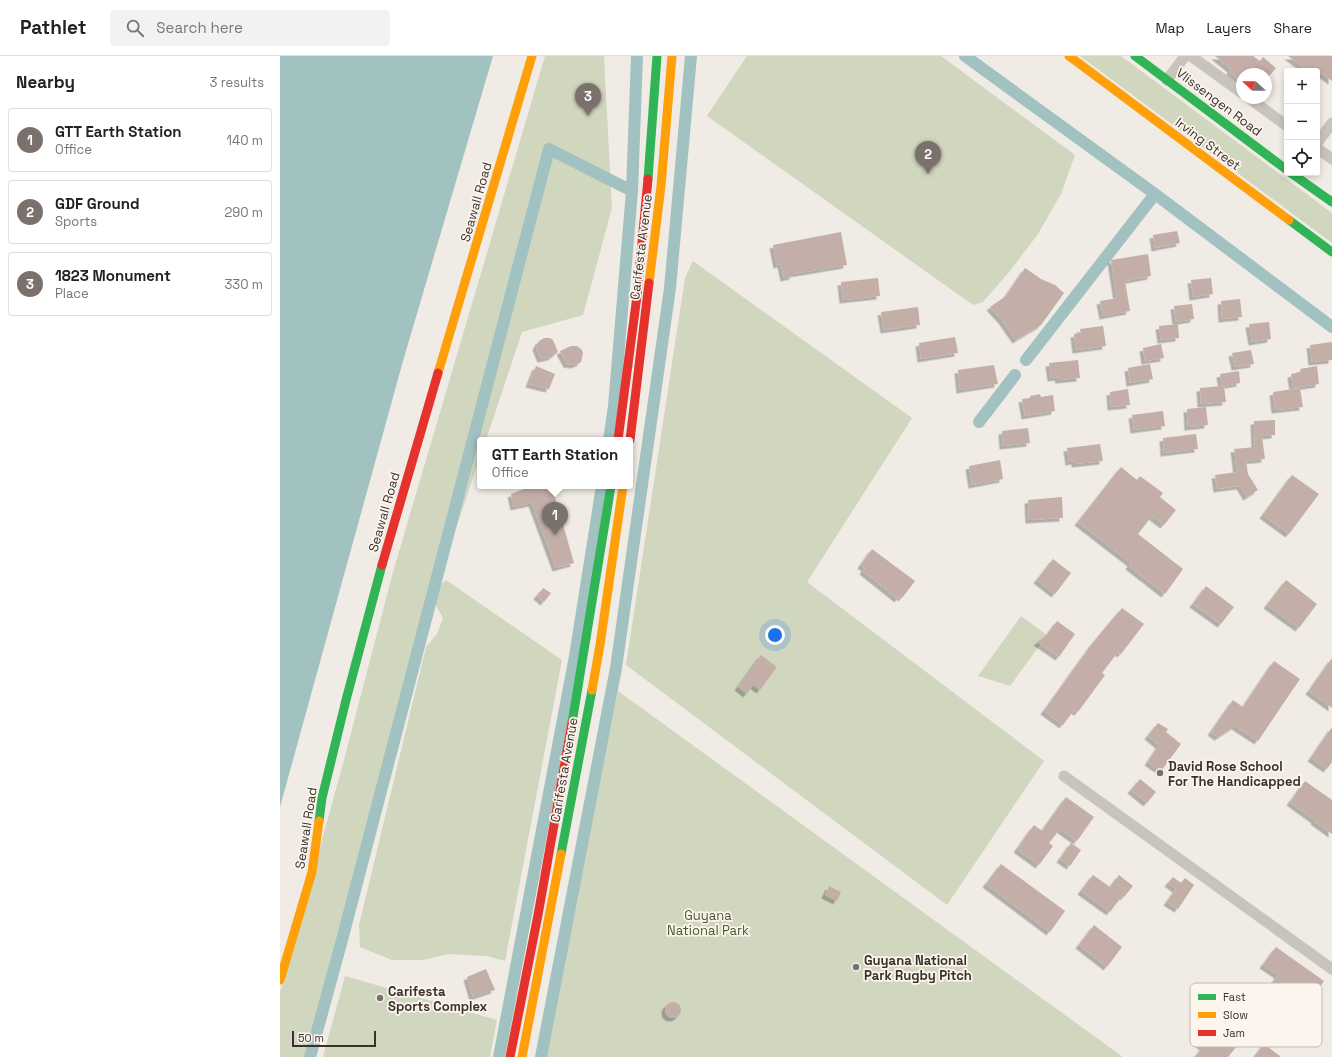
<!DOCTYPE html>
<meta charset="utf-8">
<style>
:root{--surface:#fff;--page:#f2f2f2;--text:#222;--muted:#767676;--line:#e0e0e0;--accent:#7a716c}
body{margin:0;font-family:"Space Grotesk",sans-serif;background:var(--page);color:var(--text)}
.controls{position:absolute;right:12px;top:12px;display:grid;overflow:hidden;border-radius:4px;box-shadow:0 2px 6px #0003}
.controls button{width:36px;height:36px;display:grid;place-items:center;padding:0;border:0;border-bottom:1px solid var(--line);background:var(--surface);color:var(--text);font:20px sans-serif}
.compass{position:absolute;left:956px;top:12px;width:36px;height:36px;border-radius:50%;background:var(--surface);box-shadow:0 2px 6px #0003;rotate:291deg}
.scale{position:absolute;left:12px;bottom:10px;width:84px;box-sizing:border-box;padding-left:4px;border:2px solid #3b302b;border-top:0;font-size:11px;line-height:14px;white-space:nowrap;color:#3b302b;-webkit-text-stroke:3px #fbf5ee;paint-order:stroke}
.you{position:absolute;left:495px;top:579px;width:14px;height:14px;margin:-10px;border:3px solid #fff;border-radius:50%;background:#1a73e8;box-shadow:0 0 0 6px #1a73e833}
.badge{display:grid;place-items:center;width:26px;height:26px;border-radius:50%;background:var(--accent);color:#fff;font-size:13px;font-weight:700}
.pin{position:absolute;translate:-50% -33px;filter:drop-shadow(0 1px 2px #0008)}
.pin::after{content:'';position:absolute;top:21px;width:14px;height:12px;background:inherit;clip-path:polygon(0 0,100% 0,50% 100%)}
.popup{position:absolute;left:197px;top:381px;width:156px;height:52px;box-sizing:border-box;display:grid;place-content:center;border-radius:4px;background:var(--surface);filter:drop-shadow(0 1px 3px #0005);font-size:13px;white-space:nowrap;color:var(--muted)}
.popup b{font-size:15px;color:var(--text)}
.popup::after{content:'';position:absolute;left:50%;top:100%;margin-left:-8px;border:8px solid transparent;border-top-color:var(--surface)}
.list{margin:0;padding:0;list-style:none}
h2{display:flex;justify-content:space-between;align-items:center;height:52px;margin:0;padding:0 16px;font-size:17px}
h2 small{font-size:13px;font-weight:400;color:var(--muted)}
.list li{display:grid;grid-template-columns:26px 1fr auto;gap:12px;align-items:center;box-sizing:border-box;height:64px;margin:0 8px 8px;padding:0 8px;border:1px solid var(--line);border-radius:4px}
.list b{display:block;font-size:15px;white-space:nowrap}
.list p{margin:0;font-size:13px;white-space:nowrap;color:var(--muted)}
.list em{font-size:13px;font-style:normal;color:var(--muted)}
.icon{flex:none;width:22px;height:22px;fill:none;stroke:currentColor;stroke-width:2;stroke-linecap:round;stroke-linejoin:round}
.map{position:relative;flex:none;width:1052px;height:1001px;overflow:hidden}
header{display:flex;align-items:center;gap:24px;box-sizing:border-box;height:56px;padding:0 20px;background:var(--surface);border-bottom:1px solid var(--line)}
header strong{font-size:19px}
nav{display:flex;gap:22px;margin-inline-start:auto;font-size:14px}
.search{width:280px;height:36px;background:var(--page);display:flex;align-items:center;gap:10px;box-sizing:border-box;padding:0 14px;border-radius:4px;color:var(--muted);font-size:15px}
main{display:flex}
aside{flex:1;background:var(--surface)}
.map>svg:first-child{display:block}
.green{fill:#d1d6bf}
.water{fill:#a1c2c1}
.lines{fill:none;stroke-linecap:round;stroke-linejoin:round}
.canal{stroke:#a1c2c1;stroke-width:12}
.building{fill:#c3afa7;filter:url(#shadow)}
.street{stroke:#c9c3be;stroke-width:11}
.fast{stroke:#30b455;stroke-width:9}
.slow{stroke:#ff9f0a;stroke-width:9}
.jam{stroke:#e5322d;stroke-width:9}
.poi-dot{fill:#7a716c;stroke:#fbf5ee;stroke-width:1.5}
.labels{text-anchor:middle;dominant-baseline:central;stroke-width:3.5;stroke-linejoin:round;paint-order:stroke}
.street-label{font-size:13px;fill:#3b302b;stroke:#fbf5ee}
.poi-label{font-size:13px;font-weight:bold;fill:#3b302b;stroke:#fbf5ee;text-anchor:start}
.park-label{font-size:13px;fill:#4a5a2e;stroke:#fbf5ee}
.key{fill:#fbf5ee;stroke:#c1bab4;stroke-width:1}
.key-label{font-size:11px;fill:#3b302b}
</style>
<header>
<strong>Pathlet</strong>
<div class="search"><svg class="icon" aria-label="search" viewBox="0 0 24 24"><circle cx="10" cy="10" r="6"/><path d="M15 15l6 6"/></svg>Search here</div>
<nav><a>Map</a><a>Layers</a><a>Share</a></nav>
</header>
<main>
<aside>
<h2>Nearby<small>3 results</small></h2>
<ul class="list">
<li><span class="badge">1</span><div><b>GTT Earth Station</b><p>Office</p></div><em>140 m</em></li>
<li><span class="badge">2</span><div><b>GDF Ground</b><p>Sports</p></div><em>290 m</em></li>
<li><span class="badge">3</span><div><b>1823 Monument</b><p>Place</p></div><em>330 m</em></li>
</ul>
</aside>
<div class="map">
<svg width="1052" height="1001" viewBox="0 0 1052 1001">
<defs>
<filter id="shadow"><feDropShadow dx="-3.5" dy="3.5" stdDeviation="0" flood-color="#0004"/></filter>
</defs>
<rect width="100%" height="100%" fill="#f0ebe5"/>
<path class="green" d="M 265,0 L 324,0 L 332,152 L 303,259 L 242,276 L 206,384 L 200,384 L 200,401 L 168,496 L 159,530 L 166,524 L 282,604 L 225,905 L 207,900 L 169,898 L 143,904 L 112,904 L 80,891 L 79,869 L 146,591 L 157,578 L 163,562 L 155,548 L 70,866 L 33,1001 L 0,1001 L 0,936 L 64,704 L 113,516 Z
M 467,0 L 661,0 L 795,99 L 781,138 L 758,178 L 729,216 L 703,246 L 693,249 L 427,60 Z
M 800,0 L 841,0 L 1052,157 L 1052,187 Z
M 413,205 L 632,362 L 527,526 L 764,705 L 667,849 L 346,609 L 405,222 Z
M 741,560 L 767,579 L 730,630 L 698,620 Z
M 338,635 L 843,1001 L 264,1001 Z
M 65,920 L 217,964 L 210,1001 L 43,1001 Z"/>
<path class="water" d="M 0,0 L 213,0 L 123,305 L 0,751 Z"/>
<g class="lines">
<path class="canal" d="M 685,0 L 875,138
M 746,304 L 875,138 L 1052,271
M 699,366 L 735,319
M 329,384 L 334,350 L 352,135 L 357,0
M 30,1001 L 62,884 L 269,93 L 352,135
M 219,1001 L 295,600 L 322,430
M 261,1001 L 336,612 L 390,232 L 411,0"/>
</g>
<path class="building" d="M 935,0 L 973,0 L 980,5 L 983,1 L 996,12 L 991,18 L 962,18 L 962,26 L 949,17 L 951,13 Z
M 1008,0 L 1052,0 L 1052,25 L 1038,15 L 1028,15 Z
M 897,175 L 900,187 L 875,192 L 873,179 Z
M 561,176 L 567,209 L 513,218 L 513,220 L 504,222 L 501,208 L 497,209 L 493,189 Z
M 868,198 L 871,220 L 845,225 L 850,255 L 823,260 L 820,245 L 837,242 L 831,204 Z
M 745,212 L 761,223 L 775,229 L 784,237 L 761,269 L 736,284 L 722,264 L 710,251 L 726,240 Z
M 598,222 L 600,240 L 563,244 L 561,226 Z
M 931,222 L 933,238 L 913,241 L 911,224 Z
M 960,243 L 962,261 L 942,263 L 941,245 Z
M 912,248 L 914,263 L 896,266 L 894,250 Z
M 638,251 L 640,269 L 604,274 L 601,256 Z
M 989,266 L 991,283 L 972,286 L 969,268 Z
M 898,268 L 899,282 L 881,284 L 879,270 Z
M 823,270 L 826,290 L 796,294 L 794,278 L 801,277 L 800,273 Z
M 675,281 L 678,297 L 641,303 L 639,287 Z
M 264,282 L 270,282 L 273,284 L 278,296 L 271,301 L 261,303 L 256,291 L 259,285 Z
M 1052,286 L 1052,304 L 1032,306 L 1030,289 Z
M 881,288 L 884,302 L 865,305 L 863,292 Z
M 291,290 L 297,290 L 302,294 L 303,297 L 301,306 L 295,309 L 287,308 L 280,295 Z
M 971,294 L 974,308 L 955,311 L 952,297 Z
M 798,304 L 800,322 L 779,324 L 778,321 L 771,322 L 769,307 Z
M 870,308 L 873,323 L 850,327 L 848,312 Z
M 714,309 L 718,328 L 680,334 L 678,314 Z
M 256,310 L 275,318 L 269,333 L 249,328 Z
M 1037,310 L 1039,328 L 1013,332 L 1011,318 L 1021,316 L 1020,313 Z
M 959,315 L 960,327 L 943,330 L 944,330 L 946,346 L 921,348 L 920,332 L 942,330 L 940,318 Z
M 1020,332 L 1023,351 L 995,354 L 993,336 Z
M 848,333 L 850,349 L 831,351 L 830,336 Z
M 760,338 L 761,341 L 773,339 L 775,355 L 745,360 L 742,343 L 750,342 L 750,340 Z
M 926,351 L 928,369 L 908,371 L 907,353 Z
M 883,355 L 885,370 L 854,374 L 852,359 Z
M 995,364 L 995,379 L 982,380 L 985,403 L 966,405 L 968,418 L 978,434 L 967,441 L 960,430 L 937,433 L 935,419 L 957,416 L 954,393 L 975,391 L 974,365 Z
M 748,372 L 750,387 L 723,390 L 722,375 Z
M 916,378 L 918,393 L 884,397 L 883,382 Z
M 820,388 L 823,405 L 795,408 L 795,405 L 789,406 L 787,392 Z
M 720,404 L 723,423 L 692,429 L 689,410 Z
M 841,411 L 857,424 L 860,420 L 883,437 L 880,441 L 896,454 L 884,469 L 872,460 L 858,478 L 903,513 L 885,538 L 849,510 L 851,507 L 798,466 Z
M 1012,419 L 1039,438 L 1009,478 L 983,459 Z
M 252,430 L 272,430 L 294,507 L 276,512 L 252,447 L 234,451 L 231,438 Z
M 782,441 L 783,462 L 749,464 L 748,444 Z
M 592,493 L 635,525 L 622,542 L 620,540 L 618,543 L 583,515 L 585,512 L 581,509 Z
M 773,503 L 791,517 L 775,538 L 757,524 Z
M 1006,524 L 1037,548 L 1019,572 L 987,549 Z
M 926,530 L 954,551 L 941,568 L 913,548 Z
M 263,532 L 271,537 L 264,546 L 257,540 Z
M 842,552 L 864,568 L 841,598 L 838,596 L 822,617 L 825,619 L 798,656 L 794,654 L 783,669 L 764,655 L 812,588 Z
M 777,565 L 795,578 L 779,601 L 757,586 L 767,579 Z
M 481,599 L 497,611 L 480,634 L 473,629 L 467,638 L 458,631 Z
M 1052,602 L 1052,652 L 1029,635 Z
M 994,605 L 1020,623 L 978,685 L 955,670 L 938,681 L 931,676 L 953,644 L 963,651 Z
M 878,667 L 888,673 L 886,676 L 901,688 L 881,715 L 868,706 L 879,689 L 868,680 Z
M 1052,671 L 1052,706 L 1047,713 L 1031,702 Z
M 860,723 L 876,736 L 867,747 L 851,734 Z
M 1025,725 L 1052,744 L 1052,778 L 1034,765 L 1035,764 L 1010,746 Z
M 786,741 L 814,761 L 797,785 L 780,773 L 769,787 L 773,790 L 759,809 L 737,793 L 754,769 L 762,775 Z
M 791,787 L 801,794 L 790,810 L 780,803 Z
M 721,808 L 785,855 L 770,876 L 706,828 Z
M 813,819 L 830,831 L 839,819 L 853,830 L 844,841 L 842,840 L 830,856 L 801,835 Z
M 893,821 L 901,827 L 905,822 L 914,829 L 898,853 L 887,846 L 896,833 L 888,827 Z
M 549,830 L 561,836 L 557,845 L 545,839 Z
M 814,869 L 842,891 L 827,911 L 799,889 Z
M 996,891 L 1044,925 L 1033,941 L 1018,930 L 987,973 L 969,960 L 998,919 L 983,909 Z
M 206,913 L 215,934 L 193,941 L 187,921 Z
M385 954a8 8 0 1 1 16 0a8 8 0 1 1-16 0Z
M 942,969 L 961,985 L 948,1001 L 915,1001 L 923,991 L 915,984 L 925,972 L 934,979 Z
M 984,988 L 1001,1001 L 974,1001 Z"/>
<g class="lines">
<path class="street" d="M 911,0 L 962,37
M 887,24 L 905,0
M 969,42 L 1007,70
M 1037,87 L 1052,67
M 1037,92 L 1052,103
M 784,720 L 1052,913"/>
<path class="fast" d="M 855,0 L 1007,114
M 1011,117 L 1052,146
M 368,123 L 377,0
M 1009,164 L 1052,196
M 292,667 L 331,430
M 39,765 L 42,742 L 66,644 L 102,509
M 281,798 L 312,634"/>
<path class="slow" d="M 789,0 L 1009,164
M 369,227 L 381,130 L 392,0
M 158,317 L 252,0
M 312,634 L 320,589 L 343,430
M 0,924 L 32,816 L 39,765
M 242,1001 L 281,798"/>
<path class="jam" d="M 338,384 L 357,240 L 368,123
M 350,384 L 369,227
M 102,509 L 158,317
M 230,1001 L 258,859 L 292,667"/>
</g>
<g class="poi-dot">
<circle cx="880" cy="717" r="4"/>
<circle cx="576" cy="911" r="4"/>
<circle cx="100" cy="942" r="4"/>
</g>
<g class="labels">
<g class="street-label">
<text transform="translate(939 46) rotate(37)">Vlissengen Road</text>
<text transform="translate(928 88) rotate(37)">Irving Street</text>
<text transform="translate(196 146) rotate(-74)">Seawall Road</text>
<text transform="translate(361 191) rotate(-83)">Carifesta Avenue</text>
<text transform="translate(104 456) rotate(-74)">Seawall Road</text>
<text transform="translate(284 714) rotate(-80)">Carifesta Avenue</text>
<text transform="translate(26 772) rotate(-81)">Seawall Road</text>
</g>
<g class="poi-label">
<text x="888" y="710">David Rose School<tspan x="888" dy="15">For The Handicapped</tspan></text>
<text x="584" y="904">Guyana National<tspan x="584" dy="15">Park Rugby Pitch</tspan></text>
<text x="108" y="935">Carifesta<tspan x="108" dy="15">Sports Complex</tspan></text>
</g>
<g class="park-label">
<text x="428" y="859">Guyana<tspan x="428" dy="15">National Park</tspan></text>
</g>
</g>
<rect x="910" y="927" width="132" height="64" rx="6" class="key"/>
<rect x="918" y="938" width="18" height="6" fill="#30b455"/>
<rect x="918" y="956" width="18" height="6" fill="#ff9f0a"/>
<rect x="918" y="974" width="18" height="6" fill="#e5322d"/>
<g class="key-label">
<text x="943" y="945">Fast</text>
<text x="943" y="963">Slow</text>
<text x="943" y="981">Jam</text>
</g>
</svg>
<div class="controls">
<button>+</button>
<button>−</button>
<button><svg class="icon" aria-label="locate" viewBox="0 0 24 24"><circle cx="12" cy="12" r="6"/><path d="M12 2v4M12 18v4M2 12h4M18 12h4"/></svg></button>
</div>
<svg class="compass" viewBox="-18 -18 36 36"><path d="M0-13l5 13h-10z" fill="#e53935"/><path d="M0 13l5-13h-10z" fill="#767676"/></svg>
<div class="scale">50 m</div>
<div class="you"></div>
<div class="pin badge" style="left:275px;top:479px">1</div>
<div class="popup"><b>GTT Earth Station</b>Office</div>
<div class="pin badge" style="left:648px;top:118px">2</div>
<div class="pin badge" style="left:308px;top:60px">3</div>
</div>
</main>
